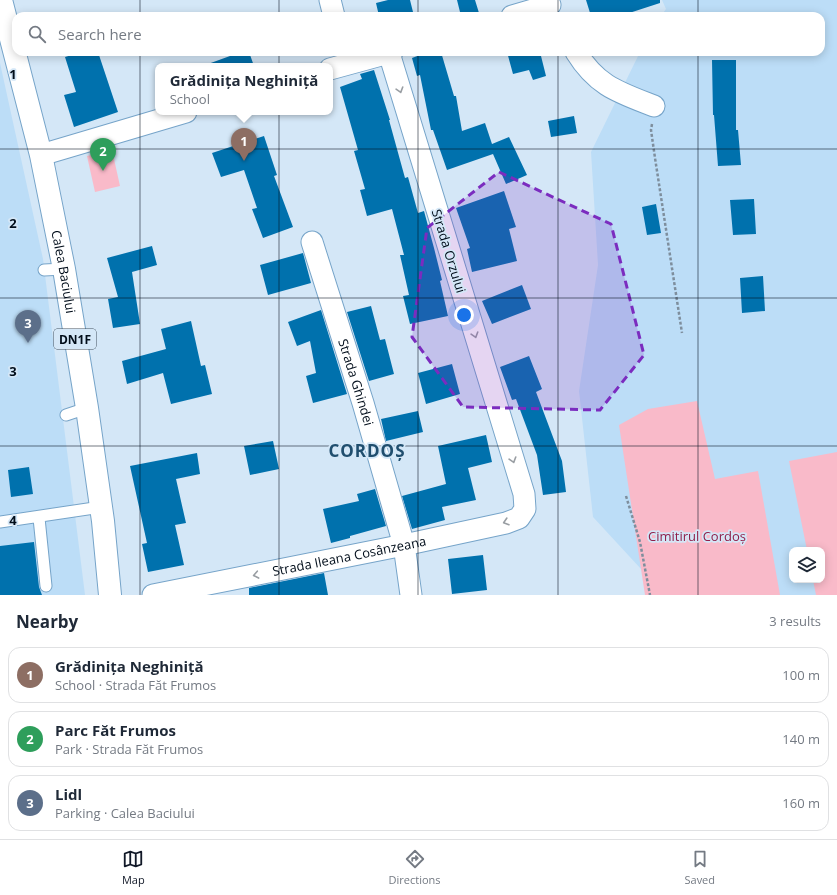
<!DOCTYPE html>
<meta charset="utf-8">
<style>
:root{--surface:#fff;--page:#f2f2f3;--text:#1f2937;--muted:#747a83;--line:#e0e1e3;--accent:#111827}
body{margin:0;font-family:"Open Sans",sans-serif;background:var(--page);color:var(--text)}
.controls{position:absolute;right:12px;bottom:12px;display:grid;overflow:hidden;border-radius:8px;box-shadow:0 2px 10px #0003}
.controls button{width:36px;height:36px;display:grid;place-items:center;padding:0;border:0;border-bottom:1px solid var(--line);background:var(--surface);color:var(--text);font:20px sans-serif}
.you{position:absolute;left:464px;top:315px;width:14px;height:14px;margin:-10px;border:3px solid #fff;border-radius:50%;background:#1a73e8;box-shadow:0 0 0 6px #1a73e833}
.badge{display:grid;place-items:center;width:26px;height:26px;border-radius:50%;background:var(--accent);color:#fff;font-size:13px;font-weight:700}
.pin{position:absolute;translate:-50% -33px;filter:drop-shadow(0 1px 2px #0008)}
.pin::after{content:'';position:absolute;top:21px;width:14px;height:12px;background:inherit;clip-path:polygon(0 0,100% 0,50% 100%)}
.popup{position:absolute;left:155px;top:63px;width:178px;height:52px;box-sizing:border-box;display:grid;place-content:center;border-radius:8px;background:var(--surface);filter:drop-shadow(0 1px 3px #0005);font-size:13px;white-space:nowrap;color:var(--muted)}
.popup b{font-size:15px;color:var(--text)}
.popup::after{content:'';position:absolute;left:50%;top:100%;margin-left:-8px;border:8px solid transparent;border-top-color:var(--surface)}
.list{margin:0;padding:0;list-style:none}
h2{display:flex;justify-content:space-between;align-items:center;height:52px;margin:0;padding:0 16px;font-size:17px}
h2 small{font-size:13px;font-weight:400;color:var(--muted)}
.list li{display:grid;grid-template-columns:26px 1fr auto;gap:12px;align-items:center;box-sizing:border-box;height:56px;margin:0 8px 8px;padding:0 8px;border:1px solid var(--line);border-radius:12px}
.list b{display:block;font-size:15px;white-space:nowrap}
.list p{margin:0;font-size:13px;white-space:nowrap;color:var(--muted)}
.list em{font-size:13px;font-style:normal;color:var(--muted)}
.icon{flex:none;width:22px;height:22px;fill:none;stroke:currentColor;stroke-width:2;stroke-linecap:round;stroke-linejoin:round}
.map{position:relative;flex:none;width:837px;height:595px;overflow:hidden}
.search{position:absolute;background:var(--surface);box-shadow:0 2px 10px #0003;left:12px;right:12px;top:12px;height:44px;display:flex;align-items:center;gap:10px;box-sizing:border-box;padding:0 14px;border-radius:12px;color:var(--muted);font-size:15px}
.sheet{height:244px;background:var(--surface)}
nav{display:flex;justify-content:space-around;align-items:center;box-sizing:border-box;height:56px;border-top:1px solid var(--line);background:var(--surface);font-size:11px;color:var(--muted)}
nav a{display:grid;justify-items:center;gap:2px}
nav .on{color:var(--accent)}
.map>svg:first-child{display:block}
.built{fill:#bcddf7;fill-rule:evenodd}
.green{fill:#f9bac9}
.building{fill:#0071ad}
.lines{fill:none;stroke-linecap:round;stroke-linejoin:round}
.service-casing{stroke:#76a4c9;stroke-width:13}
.minor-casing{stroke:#76a4c9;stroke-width:23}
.primary-casing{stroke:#76a4c9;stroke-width:24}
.path{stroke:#7e8e9d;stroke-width:2.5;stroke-dasharray:3 2;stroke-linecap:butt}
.service{stroke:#fff;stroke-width:11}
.minor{stroke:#fff;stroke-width:21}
.primary{stroke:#fff;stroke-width:22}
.oneway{stroke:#999ea3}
.marked{fill:#7b2cbf;fill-opacity:0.2;stroke:#7b2cbf;stroke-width:3;stroke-dasharray:8 5;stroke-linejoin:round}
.grid{fill:none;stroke:#000d1a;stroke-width:1;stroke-opacity:0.55}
.labels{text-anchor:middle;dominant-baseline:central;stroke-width:3.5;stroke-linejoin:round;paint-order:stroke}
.shield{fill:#d4e7f7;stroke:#404e5c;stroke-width:1}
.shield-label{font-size:12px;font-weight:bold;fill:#000d1a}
.street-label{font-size:13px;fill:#000d1a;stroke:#d4e7f7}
.park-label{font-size:13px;fill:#8f1f4a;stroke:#d4e7f7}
.district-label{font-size:17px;font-weight:bold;letter-spacing:1px;fill:#204e6e;stroke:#d4e7f7}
.grid-label{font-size:13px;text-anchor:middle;font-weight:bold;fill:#000d1a;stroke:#d4e7f7;stroke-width:3.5;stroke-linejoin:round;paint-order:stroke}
</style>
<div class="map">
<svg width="837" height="595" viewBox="0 0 837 595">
<rect width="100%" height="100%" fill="#d4e7f7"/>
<path class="built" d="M 662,0 L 837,0 L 837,595 L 665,595 L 593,517 L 579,391 L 598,265 L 591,152 L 640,52 L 821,52 L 821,16 L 661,16 L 666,9 ZM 792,550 L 822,550 L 822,580 L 792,580 Z
M 0,63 L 43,259 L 85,595 L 0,595 Z"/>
<path class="green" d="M 112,150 L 120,186 L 95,192 L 87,156 Z
M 697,401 L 715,479 L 758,471 L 780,595 L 645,595 L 619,425 L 648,409 Z
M 837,452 L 837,595 L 816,595 L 813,580 L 822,580 L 822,550 L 807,550 L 789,461 Z"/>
<path class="building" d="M 388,0 L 410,0 L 414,16 L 379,16 L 376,3 Z
M 457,0 L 475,0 L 479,13 L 470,16 L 461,16 Z
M 586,0 L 660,0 L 660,3 L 620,16 L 591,16 Z
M 82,52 L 98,52 L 118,112 L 74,127 L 64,95 L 76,92 L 65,57 Z
M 241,52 L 249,52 L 254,66 L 208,66 L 208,64 Z
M 428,52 L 441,52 L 454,96 L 456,96 L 462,131 L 485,123 L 492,144 L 509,137 L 527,175 L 506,184 L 493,154 L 447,170 L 433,130 L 431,130 L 420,75 L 417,76 L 412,58 Z
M 507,52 L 540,52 L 546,76 L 533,80 L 529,70 L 513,74 Z
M 712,60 L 736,60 L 736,130 L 738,130 L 741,165 L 718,166 L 714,115 L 713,115 Z
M 374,70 L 390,120 L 389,120 L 405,178 L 408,177 L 418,213 L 424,211 L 434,248 L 442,280 L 440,281 L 448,316 L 410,324 L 403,296 L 409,295 L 400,255 L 404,255 L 392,209 L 367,216 L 360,190 L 365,189 L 354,151 L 358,150 L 340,87 L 362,79 L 360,74 Z
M 574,116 L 577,133 L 551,137 L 548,121 Z
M 264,136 L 277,175 L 274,176 L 293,227 L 263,238 L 252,209 L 257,208 L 244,170 L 221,177 L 212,153 Z
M 504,191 L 516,227 L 509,229 L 517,261 L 472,272 L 467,249 L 470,248 L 456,208 Z
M 754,199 L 756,234 L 733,235 L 730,200 Z
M 656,204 L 661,233 L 647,235 L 642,207 Z
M 152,246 L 157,265 L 132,272 L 140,324 L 113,328 L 108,299 L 118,297 L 107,258 Z
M 303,253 L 311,283 L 268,295 L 260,265 Z
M 763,276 L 765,311 L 742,313 L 740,278 Z
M 522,285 L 531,309 L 492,324 L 482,301 Z
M 371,306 L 380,340 L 385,339 L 394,374 L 369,381 L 347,312 Z
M 321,310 L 347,394 L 313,403 L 306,376 L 316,373 L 310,341 L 297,346 L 288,322 Z
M 191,321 L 201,366 L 205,365 L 212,394 L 171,404 L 163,373 L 127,384 L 122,361 L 166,349 L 161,329 Z
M 529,356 L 542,389 L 536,392 L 562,461 L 566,492 L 543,495 L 537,455 L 516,399 L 512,400 L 500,367 Z
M 452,364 L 460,394 L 426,404 L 418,373 Z
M 418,411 L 423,432 L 386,441 L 381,419 Z
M 486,435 L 492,462 L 468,468 L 476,500 L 442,507 L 445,520 L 412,529 L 402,496 L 446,484 L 438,446 Z
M 273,441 L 279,469 L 250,475 L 244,446 Z
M 197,453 L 200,474 L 176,479 L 186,523 L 175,525 L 184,565 L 148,572 L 142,544 L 147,543 L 130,466 Z
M 29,467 L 33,494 L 11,497 L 8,470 Z
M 375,489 L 386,526 L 350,536 L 350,538 L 331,543 L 323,509 L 359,501 L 357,494 Z
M 34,542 L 39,587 L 42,595 L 0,595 L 0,546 Z
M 483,555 L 487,590 L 452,594 L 448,559 Z
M 324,573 L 328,595 L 249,595 L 249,588 Z"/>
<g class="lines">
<g class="service-casing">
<path id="service" d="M 44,270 L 64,269
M 66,415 L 87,408
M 39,518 L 46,586
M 0,522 L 101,507"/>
</g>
<g class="minor-casing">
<g id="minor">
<path d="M 330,0 L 334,16"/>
<path d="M 512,16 L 550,5"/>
<path d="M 576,52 C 597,86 618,92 654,106"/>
<path d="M 330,69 L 392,52"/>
<path d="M 41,155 L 186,112"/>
<path id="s1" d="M 312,242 L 363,403 L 404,545 L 411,595"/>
<path id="s2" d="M 153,595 L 404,545 L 506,523 L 519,518 L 525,509 L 524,494 L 389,53"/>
</g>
</g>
<g class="primary-casing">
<g id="primary">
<path id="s3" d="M 1,0 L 41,155 L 64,269 L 87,408 L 103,521 L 110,595"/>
</g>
</g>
<path class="path" d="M 652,124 L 651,130 L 655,158 L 682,333
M 626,496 L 640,542 L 650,595"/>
<use href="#service" class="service"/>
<use href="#minor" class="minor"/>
<use href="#primary" class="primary"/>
</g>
<defs><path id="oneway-chevron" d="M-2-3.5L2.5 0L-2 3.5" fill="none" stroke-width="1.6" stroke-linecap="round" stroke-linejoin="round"/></defs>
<g class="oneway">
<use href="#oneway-chevron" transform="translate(400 90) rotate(73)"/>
<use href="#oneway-chevron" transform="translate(475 335) rotate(73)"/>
<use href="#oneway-chevron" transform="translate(513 460) rotate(73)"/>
<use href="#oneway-chevron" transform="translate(506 522) rotate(163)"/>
<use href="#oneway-chevron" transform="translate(256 575) rotate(169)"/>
</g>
<path class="marked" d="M 499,172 L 611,224 L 644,355 L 600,410 L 463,407 L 412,337 L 427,228 Z"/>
<path class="grid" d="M 140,0 L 140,16M 279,0 L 279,16M 418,0 L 418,16M 558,0 L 558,16M 698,0 L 698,16M 140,52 L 140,595M 279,52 L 279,595M 418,52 L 418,595M 558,52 L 558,595M 698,52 L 698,595M 0,149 L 837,149M 0,298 L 837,298M 0,446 L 837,446"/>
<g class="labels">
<rect class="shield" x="54" y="329" width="42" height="20" rx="3"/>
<g class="shield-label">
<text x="75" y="339">DN1F</text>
</g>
<g class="street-label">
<text transform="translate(449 251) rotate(73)">Strada Orzului</text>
<text stroke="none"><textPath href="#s3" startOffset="279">Calea Baciului</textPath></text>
<text stroke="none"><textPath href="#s1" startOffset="147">Strada Ghindei</textPath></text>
<text stroke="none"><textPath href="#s2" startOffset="200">Strada Ileana Cosânzeana</textPath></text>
</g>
<g class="park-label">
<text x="697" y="536">Cimitirul Cordoș</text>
</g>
<g class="district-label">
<text x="367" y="450">CORDOȘ</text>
</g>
</g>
<g class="grid-label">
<text x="13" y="79">1</text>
<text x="13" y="228">2</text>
<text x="13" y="376">3</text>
<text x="13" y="525">4</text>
</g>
</svg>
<div class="controls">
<button><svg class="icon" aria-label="layers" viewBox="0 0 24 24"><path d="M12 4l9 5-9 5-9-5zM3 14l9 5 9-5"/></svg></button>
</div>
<div class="you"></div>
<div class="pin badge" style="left:244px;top:161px;background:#8d6e63">1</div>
<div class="popup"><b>Grădinița Neghiniță</b>School</div>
<div class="pin badge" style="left:103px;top:171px;background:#2e9e5b">2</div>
<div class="pin badge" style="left:28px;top:343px;background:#5c6f8a">3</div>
<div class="search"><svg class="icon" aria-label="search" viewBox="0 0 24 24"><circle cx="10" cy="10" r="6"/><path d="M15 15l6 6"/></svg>Search here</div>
</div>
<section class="sheet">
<h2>Nearby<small>3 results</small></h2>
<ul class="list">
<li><span class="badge" style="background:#8d6e63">1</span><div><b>Grădinița Neghiniță</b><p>School · Strada Făt Frumos</p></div><em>100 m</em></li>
<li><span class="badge" style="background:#2e9e5b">2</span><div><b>Parc Făt Frumos</b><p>Park · Strada Făt Frumos</p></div><em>140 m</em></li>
<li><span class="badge" style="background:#5c6f8a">3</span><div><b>Lidl</b><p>Parking · Calea Baciului</p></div><em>160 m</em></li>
</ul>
</section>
<nav>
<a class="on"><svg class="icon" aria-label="map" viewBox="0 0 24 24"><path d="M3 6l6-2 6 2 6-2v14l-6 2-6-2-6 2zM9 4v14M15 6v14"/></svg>Map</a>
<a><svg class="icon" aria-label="directions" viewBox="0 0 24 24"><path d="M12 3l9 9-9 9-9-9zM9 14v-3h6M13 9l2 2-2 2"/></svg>Directions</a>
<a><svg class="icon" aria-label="saved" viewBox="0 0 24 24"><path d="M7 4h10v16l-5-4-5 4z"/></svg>Saved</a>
</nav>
